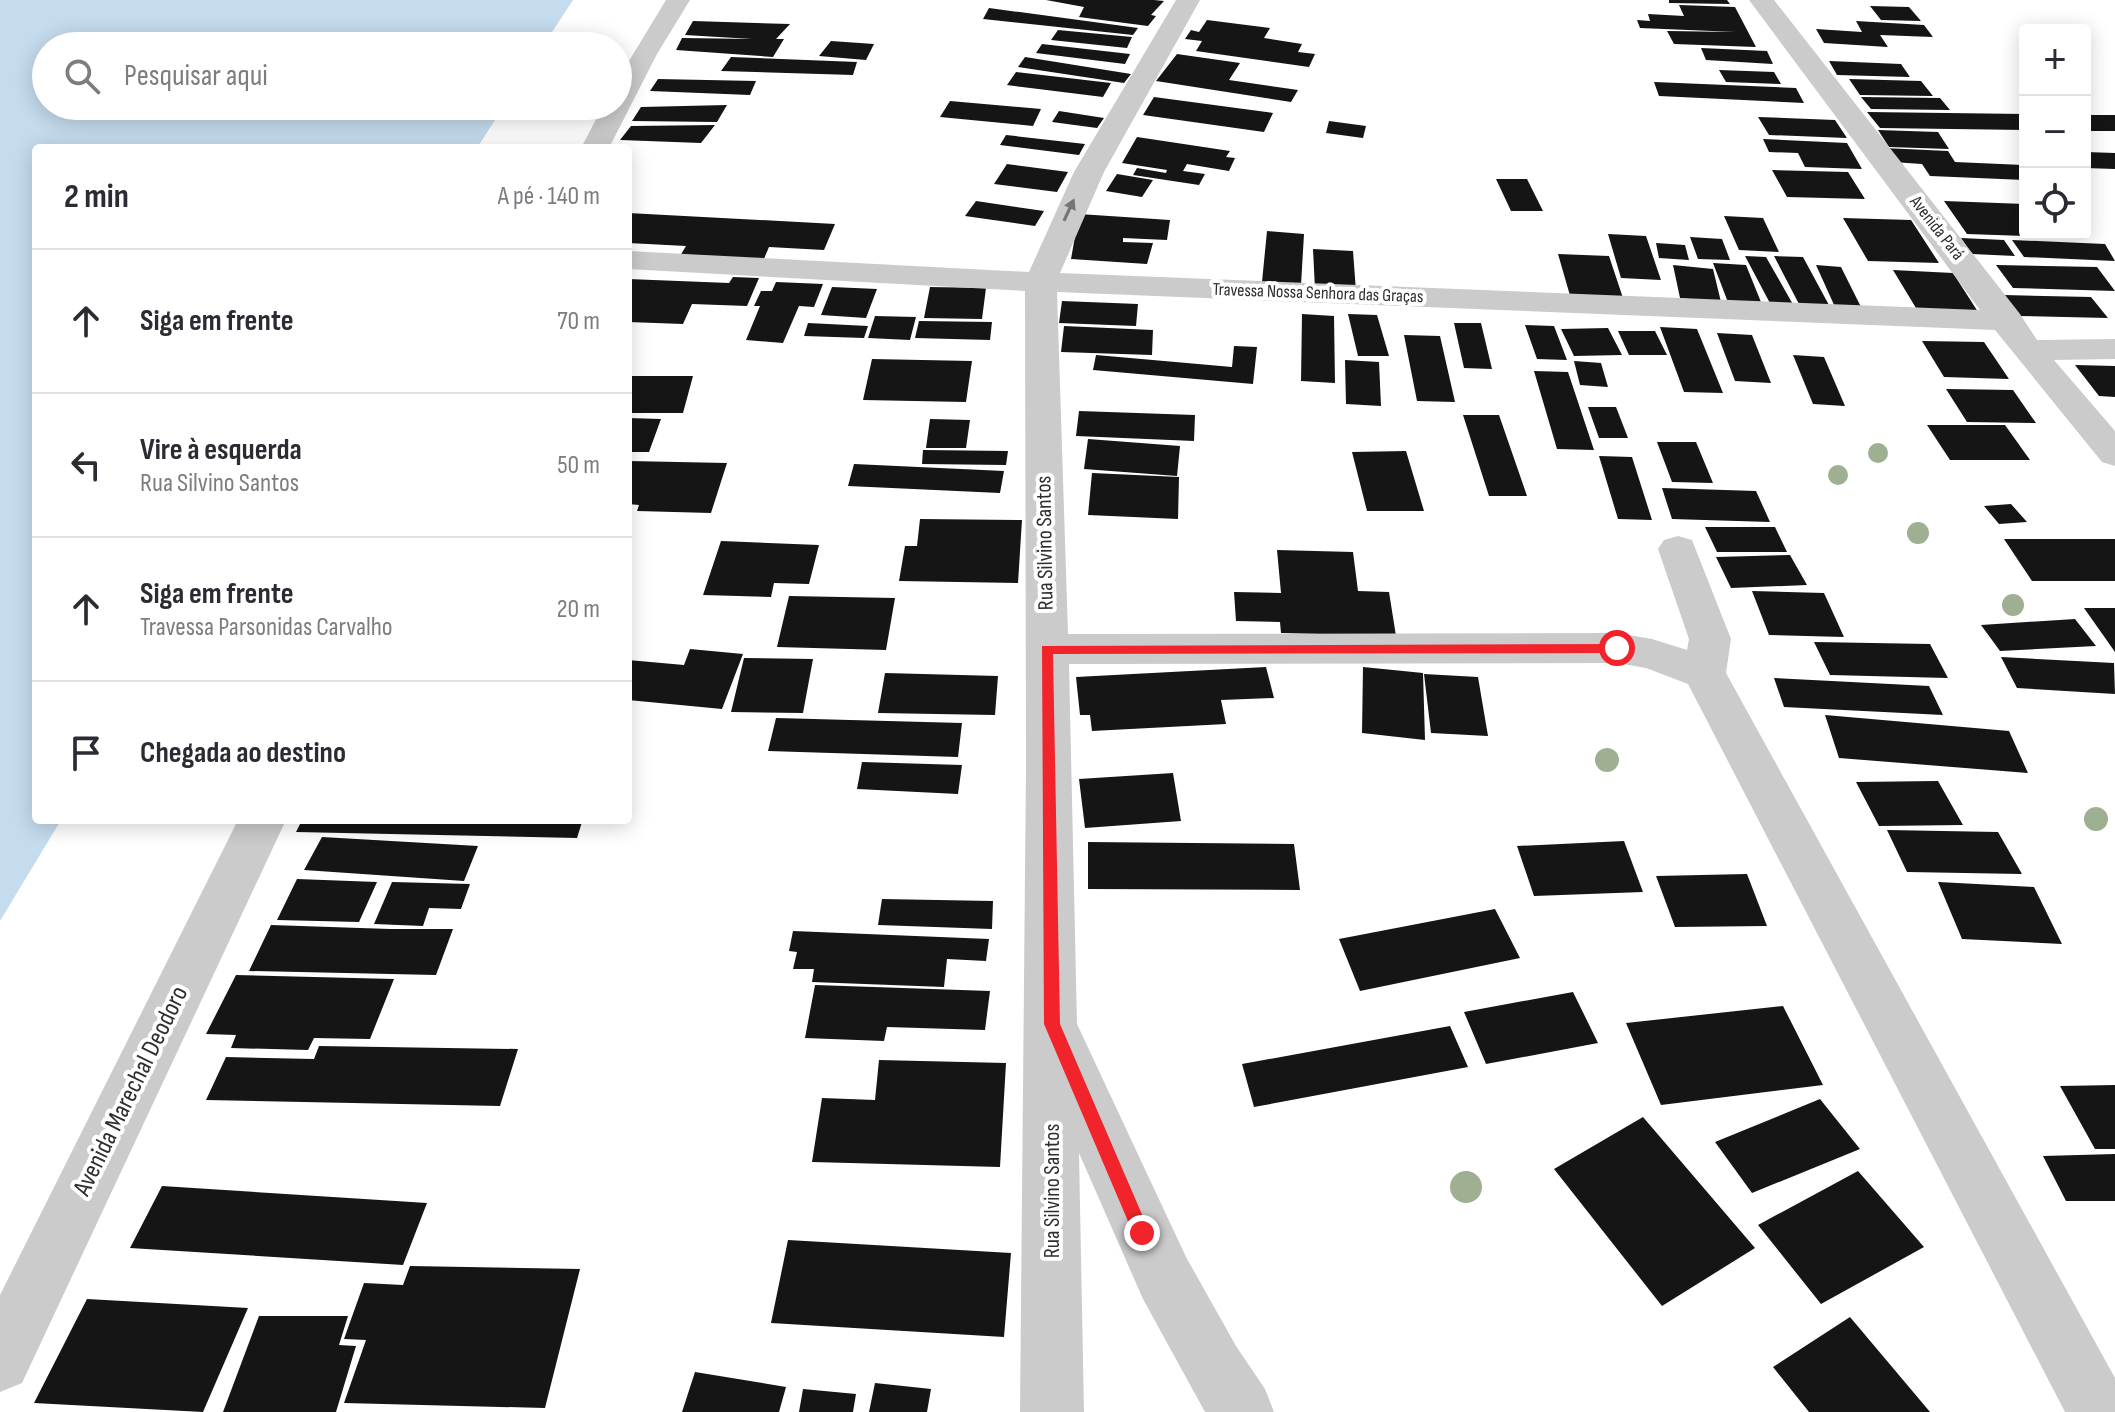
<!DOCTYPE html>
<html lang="pt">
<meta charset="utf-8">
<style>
:root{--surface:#fff;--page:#f2f2f3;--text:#2b2b33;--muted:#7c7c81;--line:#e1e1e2}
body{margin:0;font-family:"Sofia Sans Condensed",sans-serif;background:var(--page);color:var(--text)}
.controls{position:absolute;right:24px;top:24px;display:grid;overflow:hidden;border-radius:8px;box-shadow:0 4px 20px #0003}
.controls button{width:72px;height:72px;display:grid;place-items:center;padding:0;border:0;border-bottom:2px solid var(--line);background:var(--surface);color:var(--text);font:40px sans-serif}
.stop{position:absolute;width:24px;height:24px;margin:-18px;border:6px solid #f1242b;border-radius:50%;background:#fff}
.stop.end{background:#f1242b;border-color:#fff;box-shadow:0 2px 8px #0008}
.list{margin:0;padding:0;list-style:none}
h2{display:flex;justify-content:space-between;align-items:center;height:104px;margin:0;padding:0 32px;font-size:34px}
h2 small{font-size:26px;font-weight:400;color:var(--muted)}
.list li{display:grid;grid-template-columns:52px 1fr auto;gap:24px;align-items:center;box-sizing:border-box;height:144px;padding:0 32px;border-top:2px solid var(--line)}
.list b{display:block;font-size:30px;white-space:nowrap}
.list p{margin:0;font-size:26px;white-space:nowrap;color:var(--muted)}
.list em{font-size:26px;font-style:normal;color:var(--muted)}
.icon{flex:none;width:44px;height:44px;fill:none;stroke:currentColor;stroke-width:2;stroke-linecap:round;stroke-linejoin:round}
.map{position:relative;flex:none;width:2115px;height:1412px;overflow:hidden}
.search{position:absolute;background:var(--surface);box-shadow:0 4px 20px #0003;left:32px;top:32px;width:600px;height:88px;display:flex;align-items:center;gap:20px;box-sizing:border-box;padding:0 28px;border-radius:44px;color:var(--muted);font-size:30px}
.panel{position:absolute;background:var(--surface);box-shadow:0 4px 20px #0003;left:32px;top:144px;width:600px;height:680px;border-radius:8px}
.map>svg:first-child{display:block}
.water{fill:#c5dcee}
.building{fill:#151515}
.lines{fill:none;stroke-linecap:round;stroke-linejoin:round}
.minor{fill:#cbcbcb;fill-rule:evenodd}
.tree{fill:#9eaf92}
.oneway{fill:#757575}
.route{fill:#f1242b}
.labels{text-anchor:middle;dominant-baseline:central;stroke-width:8;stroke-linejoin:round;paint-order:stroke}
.far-street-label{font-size:18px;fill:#2e2e2e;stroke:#fff}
.street-label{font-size:22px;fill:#2e2e2e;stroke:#fff}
.near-street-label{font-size:26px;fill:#2e2e2e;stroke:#fff}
</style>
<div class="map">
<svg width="2115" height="1412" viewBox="0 0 2115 1412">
<rect width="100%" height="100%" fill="#fff"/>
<path class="water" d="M 0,0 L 573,0 L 543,46 L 46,46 L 46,106 L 504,106 L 477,148 L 36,148 L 36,820 L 61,820 L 0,921 Z"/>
<path class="building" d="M 1046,0 L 1154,0 L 1164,1 L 1151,15 L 1156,16 L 1148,26 L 1079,17 L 1084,7 Z
M 1669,0 L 1727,0 L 1730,4 L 1669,3 Z
M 1679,5 L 1735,7 L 1756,47 L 1674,44 L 1667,31 L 1736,32 L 1640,28 L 1637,20 L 1650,21 L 1648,14 L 1684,16 Z
M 1870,6 L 1909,7 L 1921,21 L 1881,20 Z
M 989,8 L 1138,28 L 1133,35 L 983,19 Z
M 1207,20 L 1270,28 L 1264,38 L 1302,44 L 1298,52 L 1315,54 L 1309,67 L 1196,51 L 1202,41 L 1185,39 L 1191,30 L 1199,32 Z
M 693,21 L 790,24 L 776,39 L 784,39 L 773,57 L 676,50 L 682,38 L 752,39 L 685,35 Z
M 1856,21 L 1924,25 L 1933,37 L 1880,35 L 1888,47 L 1824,43 L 1816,29 L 1862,32 Z
M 1058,30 L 1132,37 L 1127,48 L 1051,40 Z
M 831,41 L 874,44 L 866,60 L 819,56 Z
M 1042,44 L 1130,54 L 1125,64 L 1036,53 Z
M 1701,48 L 1767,51 L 1773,64 L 1706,60 Z
M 1177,54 L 1240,63 L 1229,80 L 1298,90 L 1291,102 L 1156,81 Z
M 731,57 L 857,62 L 853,75 L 721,71 Z
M 1025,57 L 1131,74 L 1124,83 L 1018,67 Z
M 1829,61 L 1901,64 L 1910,77 L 1837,75 Z
M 1719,70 L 1774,72 L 1781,84 L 1726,82 Z
M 1016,72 L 1111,83 L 1103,97 L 1007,85 Z
M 658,79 L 756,81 L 750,95 L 650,91 Z
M 1849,79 L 1921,81 L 1933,96 L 1860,95 Z
M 1654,82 L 1796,88 L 1804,103 L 1659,96 Z
M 1154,97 L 1273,113 L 1264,132 L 1143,115 Z
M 1861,97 L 1940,98 L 1950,110 L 1871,109 Z
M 950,101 L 1041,109 L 1033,126 L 940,117 Z
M 727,105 L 717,122 L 632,121 L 641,107 Z
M 1059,111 L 1104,118 L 1097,128 L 1052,122 Z
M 1867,112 L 2025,114 L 2025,130 L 1880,128 Z
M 2085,115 L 2115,115 L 2115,131 L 2085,131 Z
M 1758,117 L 1835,120 L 1847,138 L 1769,135 Z
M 1329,121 L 1366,126 L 1363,138 L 1326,133 Z
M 715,125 L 701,143 L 620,140 L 631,126 Z
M 1878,130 L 1938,132 L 1949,149 L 1889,147 Z
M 1006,135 L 1085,144 L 1079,155 L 1000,145 Z
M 1137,137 L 1230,151 L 1226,157 L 1235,158 L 1229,171 L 1187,164 L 1183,171 L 1205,174 L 1199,185 L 1133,175 L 1137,168 L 1166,173 L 1167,170 L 1122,163 Z
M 1763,139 L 1847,143 L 1862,169 L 1805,167 L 1798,153 L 1769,152 Z
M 1884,148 L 1948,151 L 1955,162 L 2023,165 L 2025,180 L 1930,176 L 1922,164 L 1892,162 Z
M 2085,152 L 2115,153 L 2115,169 L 2085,168 Z
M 1007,164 L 1068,172 L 1057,192 L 994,184 Z
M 1772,170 L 1848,172 L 1865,199 L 1787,197 Z
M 1117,174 L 1153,180 L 1142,197 L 1106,191 Z
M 1496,179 L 1527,179 L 1543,211 L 1511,211 Z
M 976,201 L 1044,211 L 1035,226 L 965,216 Z
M 1944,201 L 2025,204 L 2025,236 L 1967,234 Z
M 628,213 L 835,224 L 824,250 L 769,247 L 763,261 L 680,256 L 686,246 L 628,243 Z
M 1079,214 L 1170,220 L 1167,240 L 1123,238 L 1123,242 L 1153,243 L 1147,264 L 1071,259 Z
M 1724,216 L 1763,218 L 1779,252 L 1739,250 Z
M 1843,218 L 1911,220 L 1939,263 L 1868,261 Z
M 1267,231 L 1304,234 L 1301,285 L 1262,282 Z
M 1608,234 L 1646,236 L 1661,280 L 1621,278 Z
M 1690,237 L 1722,239 L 1730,260 L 1698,259 Z
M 1961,238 L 2004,240 L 2015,256 L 1972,254 Z
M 2012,240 L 2105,244 L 2115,261 L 2024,257 Z
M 1656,243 L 1685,245 L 1689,260 L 1659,258 Z
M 1313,249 L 1353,251 L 1356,291 L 1315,289 Z
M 1558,254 L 1609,256 L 1624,301 L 1571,299 Z
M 1745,256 L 1766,257 L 1795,308 L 1772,307 Z
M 1774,256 L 1803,257 L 1830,307 L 1800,306 Z
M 1713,263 L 1746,265 L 1763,307 L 1729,305 Z
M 1673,265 L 1713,269 L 1721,302 L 1680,298 Z
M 1816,265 L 1841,267 L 1862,309 L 1835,307 Z
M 1996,265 L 2097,267 L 2115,291 L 2013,288 Z
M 1893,270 L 1953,273 L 1980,315 L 1919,313 Z
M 733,277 L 759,278 L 747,306 L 692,304 L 683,324 L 628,322 L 628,279 L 729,283 Z
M 776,282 L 823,284 L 814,307 L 799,306 L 783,343 L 746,340 L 760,306 L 754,306 L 761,291 L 772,291 Z
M 832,287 L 877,289 L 866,318 L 821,315 Z
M 930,287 L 986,288 L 982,319 L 924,318 Z
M 2004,295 L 2091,297 L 2108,318 L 2019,316 Z
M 1062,301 L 1138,304 L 1136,326 L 1059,323 Z
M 1302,314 L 1334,316 L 1335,383 L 1301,381 Z
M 1348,314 L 1377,315 L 1389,356 L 1358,356 Z
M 875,316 L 916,317 L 910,340 L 868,338 Z
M 919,321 L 992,322 L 990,340 L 915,338 Z
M 808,323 L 868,326 L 864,338 L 804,336 Z
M 1454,323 L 1481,323 L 1492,369 L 1464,368 Z
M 1525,325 L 1554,326 L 1567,360 L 1537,359 Z
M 1064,326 L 1153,330 L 1152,355 L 1061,352 Z
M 1660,327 L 1697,329 L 1723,393 L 1684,392 Z
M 1608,328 L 1622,355 L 1574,356 L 1561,329 Z
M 1618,331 L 1655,331 L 1667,355 L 1629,355 Z
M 1717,333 L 1752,335 L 1771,383 L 1735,381 Z
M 1404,335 L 1440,336 L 1455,402 L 1417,401 Z
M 1922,341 L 1984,342 L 2009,379 L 1944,377 Z
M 1234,346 L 1257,347 L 1253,384 L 1093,370 L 1096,355 L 1232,367 Z
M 1793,355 L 1824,357 L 1845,406 L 1813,404 Z
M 872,359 L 972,361 L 966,402 L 863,400 Z
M 1345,360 L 1379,362 L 1381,406 L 1346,404 Z
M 1574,361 L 1601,363 L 1608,387 L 1580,385 Z
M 2075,365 L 2115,366 L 2115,397 L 2099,396 Z
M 1534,371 L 1568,372 L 1594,450 L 1557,449 Z
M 628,376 L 693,376 L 683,413 L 628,413 Z
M 1946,389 L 2013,390 L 2036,423 L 1967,422 Z
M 1588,407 L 1616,407 L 1628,438 L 1599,438 Z
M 1079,411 L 1195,415 L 1194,441 L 1076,436 Z
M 1463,415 L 1499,415 L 1527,496 L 1489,496 Z
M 628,418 L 661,419 L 649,452 L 628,452 Z
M 930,419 L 970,420 L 966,448 L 926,448 Z
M 1927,425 L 2005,425 L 2030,460 L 1950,460 Z
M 1088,439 L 1180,446 L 1177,476 L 1084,469 Z
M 1657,442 L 1696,442 L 1713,483 L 1672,482 Z
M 923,450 L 1008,451 L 1006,465 L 922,464 Z
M 1406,451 L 1424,511 L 1367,511 L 1352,452 Z
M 1599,456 L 1632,457 L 1652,520 L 1618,519 Z
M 628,461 L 727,463 L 711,513 L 637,511 L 639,505 L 628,504 Z
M 854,464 L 1004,471 L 1000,493 L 848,486 Z
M 1092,473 L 1179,477 L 1178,519 L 1088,515 Z
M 1662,488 L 1756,491 L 1770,522 L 1672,519 Z
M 2011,504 L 2027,522 L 1999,524 L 1984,506 Z
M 920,519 L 1022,520 L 1018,583 L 899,581 L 905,546 L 917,546 Z
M 1705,527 L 1775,527 L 1787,552 L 1717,552 Z
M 2004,539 L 2115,539 L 2115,581 L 2032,581 Z
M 721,541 L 819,545 L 809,584 L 774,583 L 771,597 L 703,595 Z
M 1277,550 L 1353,552 L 1358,591 L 1389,592 L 1396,636 L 1281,633 L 1280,622 L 1236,621 L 1234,592 L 1281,593 Z
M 1790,555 L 1807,585 L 1731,588 L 1716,557 Z
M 1752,591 L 1824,593 L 1844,637 L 1769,635 Z
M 789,596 L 895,598 L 886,650 L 777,647 Z
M 2084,608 L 2115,608 L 2115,652 Z
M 2075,619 L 2096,646 L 2000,651 L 1981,625 Z
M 1814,642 L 1930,644 L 1948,678 L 1830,675 Z
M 690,649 L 743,654 L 722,709 L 628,700 L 628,660 L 684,665 Z
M 2001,657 L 2114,663 L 2115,694 L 2017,688 Z
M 744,658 L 813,659 L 803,713 L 731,712 Z
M 1266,667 L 1274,698 L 1221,700 L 1226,724 L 1092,731 L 1090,715 L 1080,715 L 1076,677 Z
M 1363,667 L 1423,673 L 1425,740 L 1362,733 Z
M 885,673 L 998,676 L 995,715 L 878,713 Z
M 1424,674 L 1478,677 L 1488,736 L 1431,733 Z
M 1774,678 L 1929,686 L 1943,715 L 1784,707 Z
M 1825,715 L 2009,731 L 2028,773 L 1839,758 Z
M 776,718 L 962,723 L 958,757 L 768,751 Z
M 862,762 L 962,765 L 958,794 L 857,789 Z
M 1173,773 L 1181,821 L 1085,828 L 1079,779 Z
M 1938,781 L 1963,825 L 1879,826 L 1856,782 Z
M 302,820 L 550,820 L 582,822 L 577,838 L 296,832 Z
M 1887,830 L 1998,832 L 2022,874 L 1907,872 Z
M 322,837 L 478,846 L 464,881 L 304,870 Z
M 1624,841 L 1643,892 L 1534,896 L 1517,846 Z
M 1088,842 L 1294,844 L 1300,890 L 1088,889 Z
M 1747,874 L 1767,926 L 1675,927 L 1656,876 Z
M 297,879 L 377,882 L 359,922 L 277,920 Z
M 392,882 L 470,884 L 461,909 L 429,908 L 423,926 L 374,924 Z
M 1938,882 L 2034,887 L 2062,944 L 1962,939 Z
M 882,899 L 993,901 L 992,929 L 878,925 Z
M 1495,909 L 1520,958 L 1360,991 L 1339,939 Z
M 271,925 L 390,929 L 453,929 L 436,975 L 249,971 Z
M 793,931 L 989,939 L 986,961 L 947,959 L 944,987 L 812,982 L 814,969 L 793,969 L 797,952 L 789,951 Z
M 236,975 L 394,979 L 370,1039 L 314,1038 L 308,1050 L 231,1048 L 236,1035 L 206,1034 Z
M 815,985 L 990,991 L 985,1030 L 887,1027 L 884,1041 L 805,1038 Z
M 1573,992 L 1598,1043 L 1486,1064 L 1464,1012 Z
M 1783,1006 L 1823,1085 L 1661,1105 L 1626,1023 Z
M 1450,1026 L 1468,1067 L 1254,1107 L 1242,1064 Z
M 319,1046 L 518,1049 L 500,1106 L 206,1100 L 226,1057 L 314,1059 Z
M 879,1060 L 1006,1063 L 1000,1167 L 812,1162 L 822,1098 L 875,1100 Z
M 2115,1085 L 2115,1149 L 2095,1149 L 2060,1086 Z
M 1820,1099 L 1860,1149 L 1752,1193 L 1715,1142 Z
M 1643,1117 L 1755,1248 L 1662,1306 L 1554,1169 Z
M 2115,1154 L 2115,1201 L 2066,1201 L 2043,1156 Z
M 1858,1171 L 1924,1247 L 1821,1304 L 1758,1225 Z
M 162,1186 L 427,1203 L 403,1265 L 130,1248 Z
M 788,1240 L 1011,1253 L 1004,1337 L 771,1323 Z
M 410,1266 L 580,1269 L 545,1408 L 344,1403 L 366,1340 L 344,1339 L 364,1283 L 403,1285 Z
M 87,1299 L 248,1308 L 203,1412 L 34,1403 Z
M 259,1316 L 348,1316 L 339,1345 L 356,1346 L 336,1412 L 223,1412 Z
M 1850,1317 L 1930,1412 L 1809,1412 L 1773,1367 Z
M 695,1372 L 786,1387 L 779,1412 L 682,1412 Z
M 875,1383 L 931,1389 L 927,1412 L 869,1412 Z
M 803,1389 L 856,1394 L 853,1412 L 799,1412 Z"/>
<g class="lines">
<path class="minor" d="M 666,0 L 690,0 L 657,54 L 609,148 L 581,148 L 603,106 L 618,106 L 618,79 Z
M 1176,0 L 1200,0 L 1104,172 L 1060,273 L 1980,310 L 1749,0 L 1774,0 L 2020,314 L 2037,340 L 2115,339 L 2115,359 L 2054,360 L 2115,431 L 2115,466 L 2102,462 L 1995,330 L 1057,292 L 1068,634 L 1617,633 L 1652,639 L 1687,650 L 1689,639 L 1658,549 L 1664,540 L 1678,536 L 1692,540 L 1731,639 L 1726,673 L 2115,1378 L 2115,1412 L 2065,1412 L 1688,684 L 1646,668 L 1617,663 L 1069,664 L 1077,1024 L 1186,1257 L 1236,1346 L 1265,1389 L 1274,1412 L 1205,1412 L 1143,1299 L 1079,1153 L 1084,1412 L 1020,1412 L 1026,766 L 1025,291 L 628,269 L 628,251 L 1029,272 L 1074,172 Z
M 238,820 L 286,820 L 22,1383 L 0,1392 L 0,1295 Z"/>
</g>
<g class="tree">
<circle cx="1878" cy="453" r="10"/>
<circle cx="1838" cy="475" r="10"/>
<circle cx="1918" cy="533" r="11"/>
<circle cx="2013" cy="605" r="11"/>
<circle cx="1607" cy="760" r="12"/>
<circle cx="2096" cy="819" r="12"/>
<circle cx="1466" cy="1187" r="16"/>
</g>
<defs><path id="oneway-solid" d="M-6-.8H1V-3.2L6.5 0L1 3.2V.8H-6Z" transform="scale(2)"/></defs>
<use class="oneway" href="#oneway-solid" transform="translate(1069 210) rotate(-65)"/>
<path class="route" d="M 1617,644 L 1623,648 L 1617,653 L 1053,654 L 1060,1024 L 1150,1233 L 1148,1240 L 1142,1242 L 1136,1240 L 1044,1024 L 1042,646 Z"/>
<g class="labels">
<g class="far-street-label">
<text transform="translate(1937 228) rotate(52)">Avenida Pará</text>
<text transform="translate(1318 293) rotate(2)">Travessa Nossa Senhora das Graças</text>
</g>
<g class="street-label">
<text transform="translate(1045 543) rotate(-91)">Rua Silvino Santos</text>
<text transform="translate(1052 1191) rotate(-90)">Rua Silvino Santos</text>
</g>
<g class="near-street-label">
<text transform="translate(131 1091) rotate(-64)">Avenida Marechal Deodoro</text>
</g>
</g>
</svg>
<div class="controls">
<button>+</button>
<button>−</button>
<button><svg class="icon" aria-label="locate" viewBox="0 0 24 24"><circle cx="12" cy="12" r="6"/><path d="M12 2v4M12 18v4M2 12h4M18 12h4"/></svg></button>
</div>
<div class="stop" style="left:1617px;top:648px"></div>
<div class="stop end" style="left:1142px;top:1233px"></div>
<div class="search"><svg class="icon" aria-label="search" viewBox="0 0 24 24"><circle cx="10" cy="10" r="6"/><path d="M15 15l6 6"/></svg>Pesquisar aqui</div>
<section class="panel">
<h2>2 min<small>A pé · 140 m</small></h2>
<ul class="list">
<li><svg class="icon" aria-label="ahead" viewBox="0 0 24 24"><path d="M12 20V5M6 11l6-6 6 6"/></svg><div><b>Siga em frente</b></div><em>70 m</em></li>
<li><svg class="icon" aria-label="left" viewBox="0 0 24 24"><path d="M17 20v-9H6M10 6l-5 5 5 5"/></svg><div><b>Vire à esquerda</b><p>Rua Silvino Santos</p></div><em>50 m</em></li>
<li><svg class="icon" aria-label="ahead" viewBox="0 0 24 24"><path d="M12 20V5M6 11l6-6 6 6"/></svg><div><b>Siga em frente</b><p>Travessa Parsonidas Carvalho</p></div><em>20 m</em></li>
<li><svg class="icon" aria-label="arrive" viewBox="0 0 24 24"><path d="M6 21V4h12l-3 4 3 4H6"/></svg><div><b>Chegada ao destino</b></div></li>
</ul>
</section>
</div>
